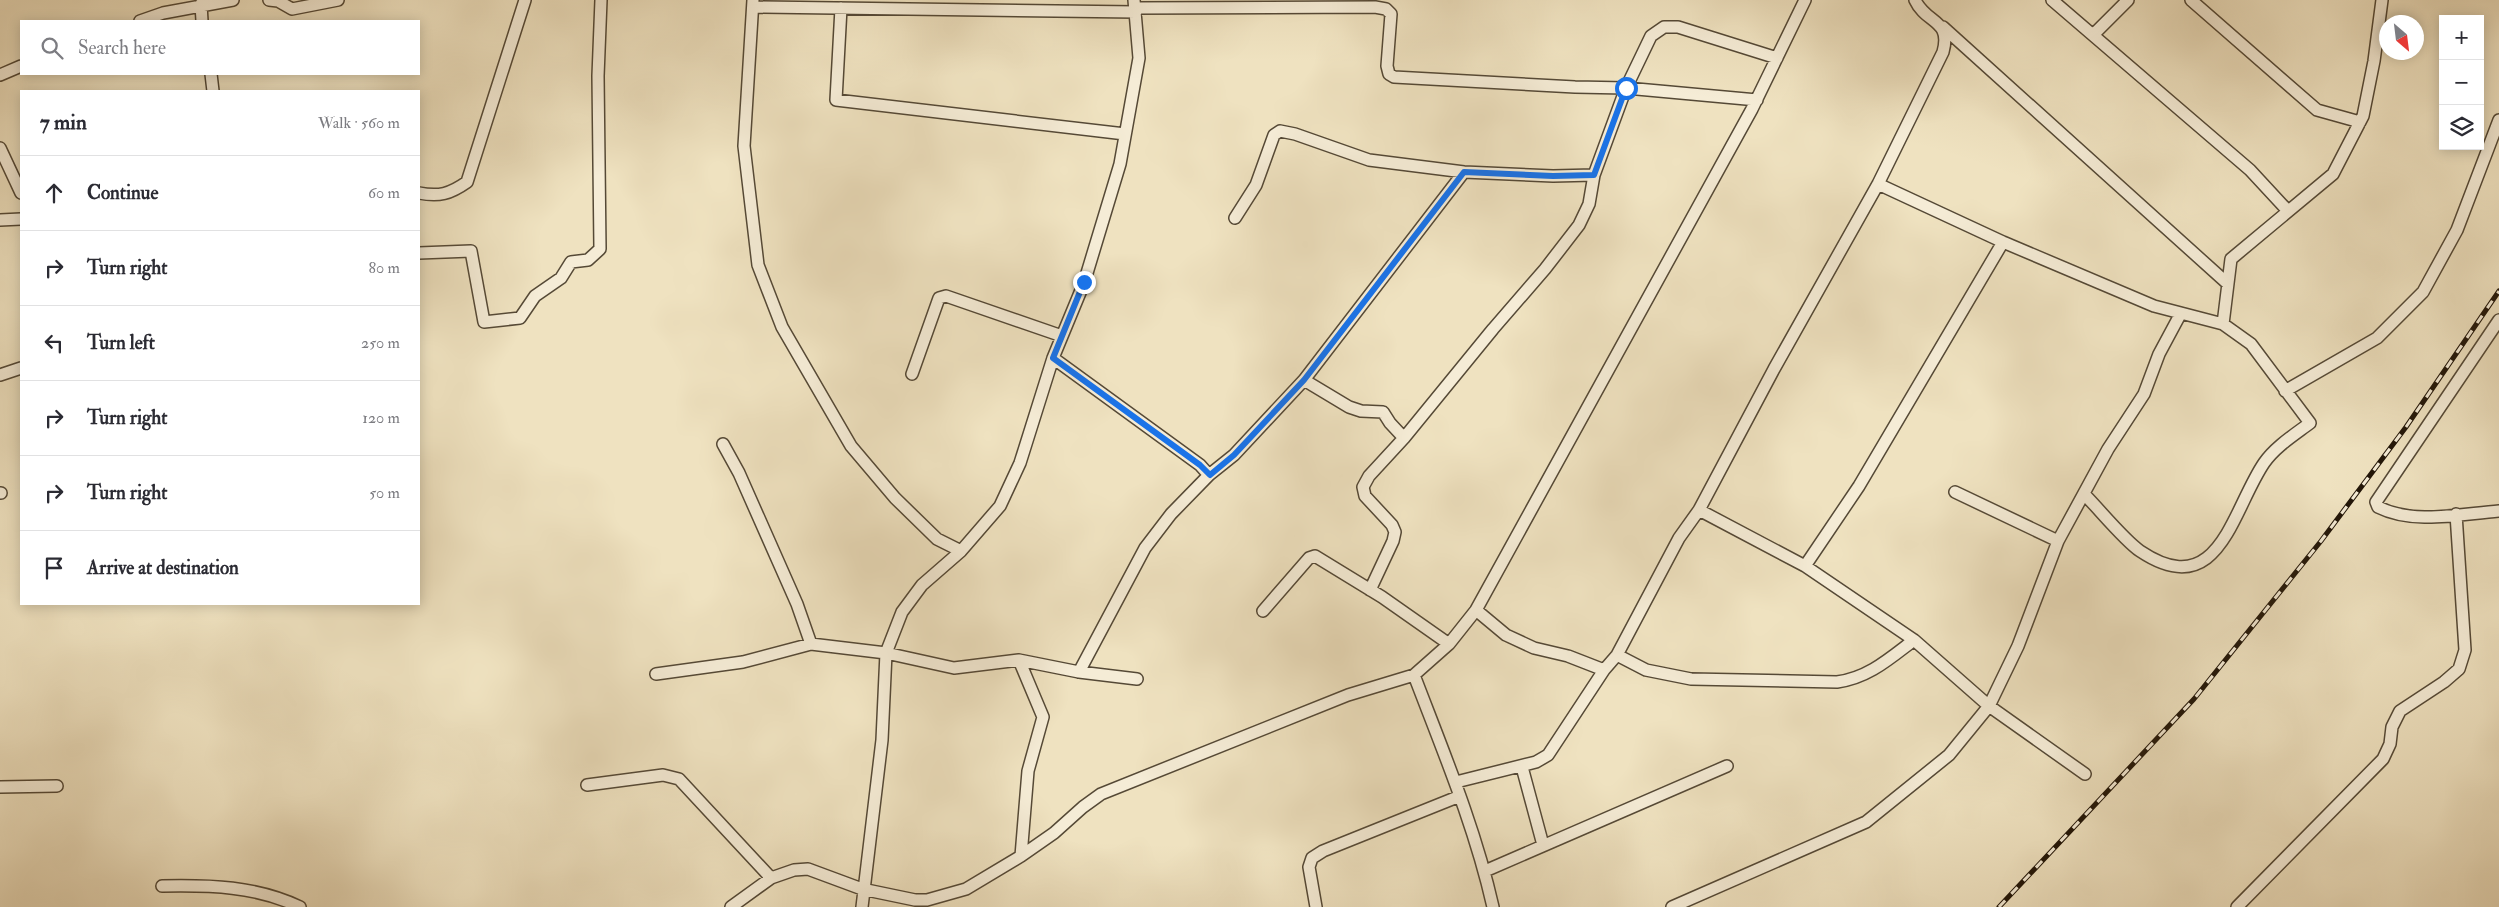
<!DOCTYPE html>
<meta charset="utf-8">
<style>
:root{--surface:#fff;--page:#f2f2f3;--text:#2b2b33;--muted:#7c7c81;--line:#e1e1e2}
body{margin:0;font-family:"IM FELL Double Pica",serif;background:var(--page);color:var(--text)}
.controls{position:absolute;right:15px;top:15px;display:grid;overflow:hidden;border-radius:0px;box-shadow:0 2px 12px #0003}
.controls button{width:45px;height:45px;display:grid;place-items:center;padding:0;border:0;border-bottom:1px solid var(--line);background:var(--surface);color:var(--text);font:25px sans-serif}
.compass{position:absolute;left:2379px;top:15px;width:45px;height:45px;border-radius:50%;background:var(--surface);box-shadow:0 2px 12px #0003;rotate:152deg}
.stop{position:absolute;width:15px;height:15px;margin:-11px;border:4px solid #1a73e8;border-radius:50%;background:#fff}
.stop.end{background:#1a73e8;border-color:#fff;box-shadow:0 1px 5px #0008}
.list{margin:0;padding:0;list-style:none}
h2{display:flex;justify-content:space-between;align-items:center;height:65px;margin:0;padding:0 20px;font-size:21px}
h2 small{font-size:16px;font-weight:400;color:var(--muted)}
.list li{display:grid;grid-template-columns:32px 1fr auto;gap:15px;align-items:center;box-sizing:border-box;height:75px;padding:0 20px;border-top:1px solid var(--line)}
.list b{display:block;font-size:19px;white-space:nowrap}
.list em{font-size:16px;font-style:normal;color:var(--muted)}
.icon{flex:none;width:28px;height:28px;fill:none;stroke:currentColor;stroke-width:2;stroke-linecap:round;stroke-linejoin:round}
.map{position:relative;flex:none;width:2499px;height:907px;overflow:hidden}
.search{position:absolute;background:var(--surface);box-shadow:0 2px 12px #0003;left:20px;top:20px;width:400px;height:55px;display:flex;align-items:center;gap:12px;box-sizing:border-box;padding:0 18px;border-radius:0px;color:var(--muted);font-size:19px}
.panel{position:absolute;background:var(--surface);box-shadow:0 2px 12px #0003;left:20px;top:90px;width:400px;height:515px;border-radius:0px}
.map>svg:first-child{display:block}
.lines{fill:none;stroke-linecap:round;stroke-linejoin:round}
.street-casing{stroke:#554936;stroke-width:14}
.street{stroke:#f5ecd6;stroke-width:11}
.rail-casing{stroke:#221608;stroke-width:5}
.rail{stroke:#f5ecd6;stroke-width:3;stroke-dasharray:9;stroke-linecap:butt}
.route{stroke:#1a73e8;stroke-width:6}
</style>
<div class="map">
<svg width="2499" height="907" viewBox="0 0 2499 907">
<rect width="100%" height="100%" fill="#efe2c0"/>
<filter id="stains"><feTurbulence type="fractalNoise" baseFrequency=".004" numOctaves="4"/><feColorMatrix values="0 0 0 0 .2 0 0 0 0 .09 0 0 0 0 .02 0 0 0 .5 -.17"/></filter>
<radialGradient id="worn" r=".72"><stop offset=".6" stop-color="#630" stop-opacity="0"/><stop offset="1" stop-color="#630" stop-opacity=".3"/></radialGradient>
<g class="lines">
<g class="street-casing">
<path id="street" d="M 269,0 L 278,1 L 292,9 L 338,0
M 753,0 L 744,146 L 758,265 L 782,327 L 851,446 L 895,498 L 937,539 L 961,551
M 2052,0 L 2250,170 L 2288,211
M 2191,0 L 2317,110 L 2360,122
M 201,4 L 202,21
M 754,7 L 1136,12
M 841,8 L 836,100 L 1125,134
M 1135,8 L 1375,7 L 1386,9 L 1391,14 L 1387,66 L 1389,74 L 1394,77 L 1575,87 L 1626,88 L 1757,100
M 140,21 L 163,13 L 233,0
M 1943,27 L 2228,284
M 2093,35 L 2128,0
M 211,74 L 213,91
M 0,75 L 21,66
M 0,148 L 21,193
M 1878,184 L 2003,242 L 2154,306 L 2223,324 L 2251,344 L 2310,423 C 2294,435 2275,447 2264,463 C 2232,510 2219,604 2140,551 C 2124,540 2099,509 2084,494
M 419,193 C 439,197 450,194 467,182 L 525,0
M 1235,218 L 1256,185 L 1274,135 L 1280,131 L 1295,134 L 1369,160 L 1464,172 L 1553,176 L 1594,175
M 0,220 L 21,219
M 419,253 L 471,251 L 484,322 L 520,318 L 535,296 L 561,278 L 571,262 L 588,260 L 600,249 L 598,76 L 601,0
M 2499,320 L 2376,502 L 2378,507 C 2414,525 2460,514 2499,511
M 2223,324 L 2231,259 L 2333,174 L 2363,116 L 2374,61 L 2382,0
M 1053,358 L 1200,465 L 1209,475
M 912,374 L 939,298 L 946,296 L 1062,336
M 0,375 L 21,368
M 1304,380 L 1349,407 L 1361,411 L 1383,412 L 1390,423 L 1404,438
M 2285,391 L 2377,338 L 2423,292 L 2457,230 L 2499,120
M 723,444 L 739,473 L 797,604 L 811,644
M 1955,492 L 2058,541
M 0,493 L 1,493
M 1699,510 L 1805,566 L 1859,486 L 2003,242
M 1805,566 L 1914,640 L 1989,706 L 2085,774
M 1370,590 L 1393,541 L 1395,532 L 1392,525 L 1365,496 L 1363,487 L 1369,476 L 1404,438 L 1493,329 L 1545,269 L 1579,225 L 1589,204 L 1594,175 L 1626,88 L 1651,36 L 1664,27 L 1678,27 L 1777,58
M 1476,610 L 1506,635 L 1534,648 L 1568,656 L 1604,670
M 1263,611 L 1309,558 L 1315,556 L 1382,597 L 1449,644
M 1617,655 L 1646,670 L 1691,679 L 1837,682 C 1868,678 1889,659 1914,640
M 1019,660 L 1043,717 L 1028,771 L 1021,856
M 1079,672 L 1145,548 L 1171,514 L 1209,475 L 1234,455 L 1304,380 L 1464,172
M 656,674 L 743,662 L 811,644 L 886,653 L 954,668 L 1019,660 L 1079,672 L 1137,679
M 1414,675 C 1443,751 1475,827 1493,907
M 1522,767 L 1543,845
M 1456,782 L 1536,762 L 1548,755 L 1604,670 L 1617,655 L 1679,538 L 1699,510 L 1774,369 L 1878,184 L 1943,52 C 1952,19 1926,24 1915,0
M 587,785 L 663,775 L 679,779 L 771,878
M 0,787 L 57,786
M 1485,871 L 1727,766
M 162,886 C 210,885 256,886 300,907
M 731,907 L 771,878 L 794,870 L 808,869 L 862,889 L 915,900 L 927,900 L 966,889 L 1021,856 L 1054,833 L 1083,807 L 1101,794 L 1348,695 L 1414,675 L 1449,644 L 1476,610 L 1752,109 L 1805,0
M 862,907 L 882,740 L 886,653 L 902,612 L 922,585 L 961,551 L 1000,506 L 1020,463 L 1053,358 L 1084,283 L 1120,164 L 1139,58 L 1134,0
M 1316,907 L 1309,867 L 1312,858 L 1323,851 L 1460,796
M 1672,907 L 1866,822 L 1949,755 L 1989,706 L 2018,646 L 2058,541 L 2108,449 L 2144,394 L 2159,354 L 2181,313
M 2237,907 L 2383,759 L 2390,744 L 2392,727 L 2400,711 L 2444,682 L 2459,669 L 2465,650 L 2456,514"/>
</g>
<use href="#street" class="street"/>
<g class="rail-casing">
<path id="rail" d="M 1999,907 L 2194,699 L 2321,541 L 2406,427 L 2499,291"/>
</g>
<use href="#rail" class="rail"/>
</g>
<g class="lines">
<path class="route" d="M 1084,282 L 1053,358 L 1200,465 L 1210,475 L 1234,455 L 1304,380 L 1464,172 L 1553,176 L 1594,175 L 1626,88"/>
</g>
<rect width="100%" height="100%" filter="url(#stains)"/>
<rect width="100%" height="100%" fill="url(#worn)"/>
</svg>
<div class="controls">
<button>+</button>
<button>−</button>
<button><svg class="icon" aria-label="layers" viewBox="0 0 24 24"><path d="M12 4l9 5-9 5-9-5zM3 14l9 5 9-5"/></svg></button>
</div>
<svg class="compass" viewBox="-18 -18 36 36"><path d="M0-13l5 13h-10z" fill="#e53935"/><path d="M0 13l5-13h-10z" fill="#7c7c81"/></svg>
<div class="stop" style="left:1626px;top:88px"></div>
<div class="stop end" style="left:1084px;top:282px"></div>
<div class="search"><svg class="icon" aria-label="search" viewBox="0 0 24 24"><circle cx="10" cy="10" r="6"/><path d="M15 15l6 6"/></svg>Search here</div>
<section class="panel">
<h2>7 min<small>Walk · 560 m</small></h2>
<ul class="list">
<li><svg class="icon" aria-label="ahead" viewBox="0 0 24 24"><path d="M12 20V5M6 11l6-6 6 6"/></svg><div><b>Continue</b></div><em>60 m</em></li>
<li><svg class="icon" aria-label="right" viewBox="0 0 24 24"><path d="M7 20v-9h11M14 6l5 5-5 5"/></svg><div><b>Turn right</b></div><em>80 m</em></li>
<li><svg class="icon" aria-label="left" viewBox="0 0 24 24"><path d="M17 20v-9H6M10 6l-5 5 5 5"/></svg><div><b>Turn left</b></div><em>250 m</em></li>
<li><svg class="icon" aria-label="right" viewBox="0 0 24 24"><path d="M7 20v-9h11M14 6l5 5-5 5"/></svg><div><b>Turn right</b></div><em>120 m</em></li>
<li><svg class="icon" aria-label="right" viewBox="0 0 24 24"><path d="M7 20v-9h11M14 6l5 5-5 5"/></svg><div><b>Turn right</b></div><em>50 m</em></li>
<li><svg class="icon" aria-label="arrive" viewBox="0 0 24 24"><path d="M6 21V4h12l-3 4 3 4H6"/></svg><div><b>Arrive at destination</b></div></li>
</ul>
</section>
</div>
